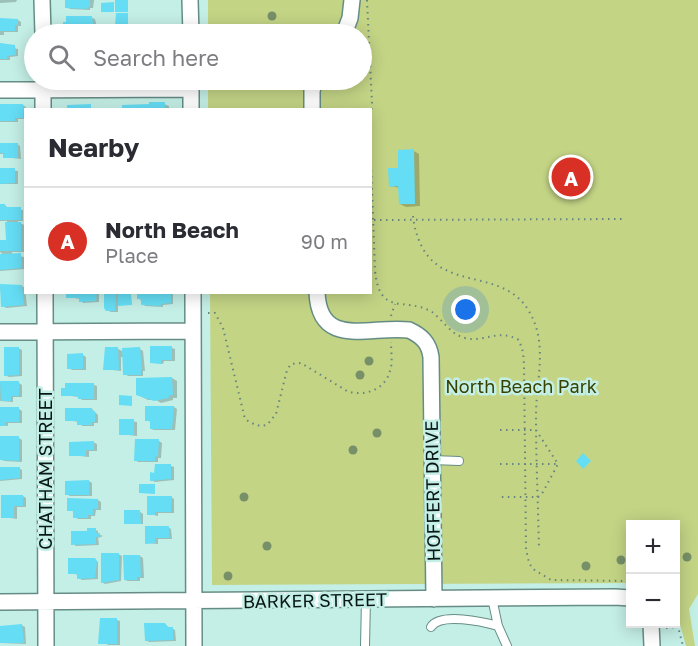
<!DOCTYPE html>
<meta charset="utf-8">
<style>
:root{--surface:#fff;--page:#f2f2f3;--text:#2b2b33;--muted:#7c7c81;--line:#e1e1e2;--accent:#d93025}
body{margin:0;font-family:"Golos Text",sans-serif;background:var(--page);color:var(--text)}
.controls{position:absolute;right:18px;bottom:18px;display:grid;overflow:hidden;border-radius:0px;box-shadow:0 3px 15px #0003}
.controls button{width:54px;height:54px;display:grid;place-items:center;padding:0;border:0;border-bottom:2px solid var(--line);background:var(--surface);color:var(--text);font:30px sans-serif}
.you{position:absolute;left:466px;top:310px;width:21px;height:21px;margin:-15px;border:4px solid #fff;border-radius:50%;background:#1a73e8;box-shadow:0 0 0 9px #1a73e833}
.badge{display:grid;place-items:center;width:39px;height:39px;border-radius:50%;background:var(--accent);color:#fff;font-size:20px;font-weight:700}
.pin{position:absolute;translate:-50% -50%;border:3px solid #fff;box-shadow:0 2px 6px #0006}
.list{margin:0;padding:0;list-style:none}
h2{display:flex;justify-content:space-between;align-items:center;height:78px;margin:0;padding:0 24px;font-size:26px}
h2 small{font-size:20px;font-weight:400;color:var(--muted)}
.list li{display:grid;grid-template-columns:39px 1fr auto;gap:18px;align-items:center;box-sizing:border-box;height:108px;padding:0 24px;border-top:2px solid var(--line)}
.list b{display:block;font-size:22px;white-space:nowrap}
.list p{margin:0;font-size:20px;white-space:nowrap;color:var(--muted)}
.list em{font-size:20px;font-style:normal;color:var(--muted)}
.icon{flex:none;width:33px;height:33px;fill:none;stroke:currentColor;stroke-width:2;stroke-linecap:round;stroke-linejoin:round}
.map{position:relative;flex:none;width:698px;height:646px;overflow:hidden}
.search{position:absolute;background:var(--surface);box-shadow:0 3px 15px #0003;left:24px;top:24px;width:348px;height:66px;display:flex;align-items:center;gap:15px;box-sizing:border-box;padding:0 21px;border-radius:33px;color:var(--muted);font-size:22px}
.panel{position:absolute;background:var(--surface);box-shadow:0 3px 15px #0003;left:24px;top:108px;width:348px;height:186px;border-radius:0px}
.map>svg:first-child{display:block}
.green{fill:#c3d485}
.shadow{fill:#0003}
.building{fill:#65ddf4}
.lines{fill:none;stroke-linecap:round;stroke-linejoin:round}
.lane-casing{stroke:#668d85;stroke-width:10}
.street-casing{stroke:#668d85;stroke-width:18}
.path{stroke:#67847f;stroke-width:2;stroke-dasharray:1.5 4.5;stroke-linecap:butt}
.lane{stroke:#fff;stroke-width:8}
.street{stroke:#fff;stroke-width:15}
.tree{fill:#779068}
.labels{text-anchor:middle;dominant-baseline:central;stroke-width:5;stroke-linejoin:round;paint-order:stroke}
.park-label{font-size:18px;fill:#384200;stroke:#c4efe6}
.street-label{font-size:18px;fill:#091816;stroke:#c4efe6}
</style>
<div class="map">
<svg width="698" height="646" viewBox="0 0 698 646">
<rect width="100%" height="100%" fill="#c4efe6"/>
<path class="green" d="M 208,0 L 698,0 L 698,594 L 689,609 L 695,646 L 686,646 L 676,610 L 676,524 L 630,524 L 630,583 L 212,585 L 210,293 L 370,292 L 370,110 L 208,109 L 208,80 L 362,80 L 362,34 L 208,34 Z"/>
<path class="shadow" d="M 0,0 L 17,0 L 16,2 L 0,3 Z
M 67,0 L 94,0 L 93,8 L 90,8 L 90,10 L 70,9 L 67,7 Z
M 92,18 L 95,19 L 97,27 L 96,32 L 87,34 L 65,29 Z
M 0,19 L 18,20 L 21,22 L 21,26 L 18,26 L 18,32 L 4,32 L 4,35 L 0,35 Z
M 159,27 L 163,28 L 163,34 L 133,34 L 133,28 Z
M 0,45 L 18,49 L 18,56 L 10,57 L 10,60 L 0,60 Z
M 164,104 L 169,106 L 169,110 L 124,110 Z
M 23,105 L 26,107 L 26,119 L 18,119 L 18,122 L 0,122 L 0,106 Z
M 0,144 L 17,144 L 20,146 L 21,159 L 4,157 L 4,154 L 0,154 Z
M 414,151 L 419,154 L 420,206 L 406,207 L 400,204 L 400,188 L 390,186 Z
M 0,169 L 18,171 L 18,184 L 0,184 L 0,186 Z
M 5,205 L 8,208 L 23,210 L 23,221 L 17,221 L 24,225 L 24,252 L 12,252 L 12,255 L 24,257 L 25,269 L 0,271 L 0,255 L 4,255 L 0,252 L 0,242 L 7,242 L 7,221 L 0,221 L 0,208 Z
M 22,286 L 25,288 L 27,306 L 6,308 L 3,306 L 0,287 Z
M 68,292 L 99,292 L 99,302 L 83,303 L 80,299 L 68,297 Z
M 106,292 L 131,294 L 132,305 L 118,304 L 118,312 L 111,312 L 107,310 Z
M 142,292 L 173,292 L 173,304 L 163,305 L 163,307 L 145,306 L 139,298 Z
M 18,348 L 22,350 L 22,376 L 9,377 L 5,375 Z
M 172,348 L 175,349 L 175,361 L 164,361 L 163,364 L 151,362 Z
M 118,349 L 124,352 L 140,349 L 143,351 L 145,371 L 143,371 L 143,376 L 128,376 L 125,374 L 124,357 L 121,357 L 121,371 L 104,369 Z
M 83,355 L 86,357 L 86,370 L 72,370 L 69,368 Z
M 172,378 L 177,381 L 177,398 L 173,398 L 173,400 L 161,403 L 156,400 L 148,400 L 138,395 Z
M 0,383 L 19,383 L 22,385 L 22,397 L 13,397 L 13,402 L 0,401 Z
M 94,385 L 97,386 L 97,400 L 82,400 L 79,397 L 63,395 Z
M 174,407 L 177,409 L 175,430 L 154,430 L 151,429 L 151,422 L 146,420 Z
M 0,409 L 19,409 L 22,411 L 22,423 L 8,423 L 8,426 L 0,425 Z
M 92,409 L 98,415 L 98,423 L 94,423 L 94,426 L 82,426 L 79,422 L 67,420 Z
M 120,420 L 137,422 L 137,436 L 120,434 Z
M 19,438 L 22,440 L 22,462 L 4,461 L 1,459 Z
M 136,441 L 159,441 L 162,443 L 161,458 L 158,458 L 158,462 L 138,462 L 135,460 Z
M 93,442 L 97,444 L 97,451 L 89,451 L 89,457 L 71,455 Z
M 171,466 L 174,467 L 174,480 L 155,482 L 151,480 L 156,474 Z
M 19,468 L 22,470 L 22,479 L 0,481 L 0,469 Z
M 89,481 L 92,483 L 92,496 L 70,496 L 66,494 Z
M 23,496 L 26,498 L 26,507 L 17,507 L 17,519 L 3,517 Z
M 171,497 L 174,499 L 174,513 L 158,513 L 158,516 L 149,514 Z
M 98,500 L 101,502 L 101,510 L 96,510 L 95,516 L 91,516 L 91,519 L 78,519 L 75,517 L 75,512 L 69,510 Z
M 140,512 L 143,514 L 143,524 L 126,523 Z
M 168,527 L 171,529 L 172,539 L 158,539 L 158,544 L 146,543 Z
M 95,530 L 98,531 L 98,534 L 103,536 L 98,538 L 99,545 L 76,546 L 73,544 Z
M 118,554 L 122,556 L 121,581 L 105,584 L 102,582 Z
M 140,556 L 143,558 L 144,578 L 140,578 L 140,581 L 128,581 L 125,580 Z
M 95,560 L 98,562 L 98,579 L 82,580 L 79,578 L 79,575 L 70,573 Z
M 117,620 L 120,621 L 120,645 L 108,645 L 105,643 Z
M 21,625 L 25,627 L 26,644 L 0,643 L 0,628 Z
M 165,625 L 175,630 L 176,641 L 149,642 L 146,640 Z"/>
<path class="building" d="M 65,0 L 90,0 L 90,7 L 87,7 L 87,9 L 65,8 Z
M 115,0 L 128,0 L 128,12 L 115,12 Z
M 114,2 L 114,12 L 101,12 L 101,3 Z
M 116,13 L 128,13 L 128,27 L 115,27 Z
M 66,16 L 92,16 L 93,24 L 94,24 L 93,31 L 82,33 L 82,31 L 63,30 L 63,22 L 66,22 Z
M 0,18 L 18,19 L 18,25 L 15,25 L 15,31 L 0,31 Z
M 143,25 L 160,25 L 160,34 L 131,34 L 131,26 Z
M 0,43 L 15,45 L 16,55 L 7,56 L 7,59 L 0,59 Z
M 149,102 L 165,102 L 165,110 L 122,110 L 122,105 L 149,104 Z
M 0,104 L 23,104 L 23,118 L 15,118 L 15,121 L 0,121 Z
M 91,104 L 91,110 L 67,110 L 67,105 Z
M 0,143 L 18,143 L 18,158 L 3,158 L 3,153 L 0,153 Z
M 414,149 L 415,204 L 399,204 L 398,186 L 389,187 L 388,168 L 398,168 L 398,150 Z
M 0,168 L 15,168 L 15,183 L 0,184 Z
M 0,204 L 5,204 L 5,207 L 21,207 L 21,220 L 0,220 Z
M 5,222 L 21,222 L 21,251 L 0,251 L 0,240 L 6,240 Z
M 21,253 L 22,268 L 0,270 L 0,254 Z
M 0,284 L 22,285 L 24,305 L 1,307 Z
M 66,292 L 97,292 L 96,301 L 79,302 L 79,298 L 66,298 Z
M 104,292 L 116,292 L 115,311 L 106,311 L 104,308 Z
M 131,292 L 131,305 L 118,306 L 118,293 Z
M 171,292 L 171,303 L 161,304 L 161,306 L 141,305 L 141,299 L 137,299 L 137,293 Z
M 150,346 L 172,346 L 172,360 L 161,360 L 161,364 L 150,363 Z
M 4,347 L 19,347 L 19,375 L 4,376 Z
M 105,347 L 118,347 L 119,370 L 103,370 Z
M 140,347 L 142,370 L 141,370 L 141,375 L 123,375 L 122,348 Z
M 83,353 L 83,369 L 67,369 L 67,354 Z
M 172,377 L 173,395 L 169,395 L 169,398 L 154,401 L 136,395 L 136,378 Z
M 0,381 L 19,381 L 19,396 L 11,396 L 11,401 L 1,401 Z
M 65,383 L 94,383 L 94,399 L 78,399 L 78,396 L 61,396 L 61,388 L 65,388 Z
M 119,395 L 132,396 L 132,406 L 119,405 Z
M 145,406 L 174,406 L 172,429 L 150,429 L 150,421 L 145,421 Z
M 0,407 L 19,407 L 19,422 L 5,422 L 5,426 L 0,426 Z
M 65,408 L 92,408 L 92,411 L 95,411 L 95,422 L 92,422 L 92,425 L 77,425 L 77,421 L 65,421 Z
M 119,419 L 134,419 L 134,435 L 119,435 Z
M 0,436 L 19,436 L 19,461 L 0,460 Z
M 135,439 L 159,439 L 158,456 L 155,457 L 155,461 L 134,461 Z
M 94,441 L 94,450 L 86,450 L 86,456 L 69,456 L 69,442 Z
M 583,453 L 591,461 L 583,469 L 576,461 Z
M 155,464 L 171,464 L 171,479 L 150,481 L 150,472 L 154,473 Z
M 0,467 L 20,467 L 20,478 L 0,480 Z
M 89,480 L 89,495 L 65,495 L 65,481 Z
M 139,484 L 155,484 L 155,494 L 139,493 Z
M 1,495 L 23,495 L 23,506 L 14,506 L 14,518 L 1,518 Z
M 147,496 L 172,496 L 171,512 L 155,512 L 155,515 L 147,515 Z
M 67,498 L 98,499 L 98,509 L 93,509 L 93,515 L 88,515 L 88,518 L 73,518 L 73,511 L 67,511 Z
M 124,510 L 140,510 L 141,524 L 124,524 Z
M 145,526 L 169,526 L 169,538 L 155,538 L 156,543 L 145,544 Z
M 87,528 L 96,528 L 96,533 L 100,533 L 99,537 L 96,537 L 96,544 L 71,545 L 71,531 L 87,531 Z
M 101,553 L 119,553 L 119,580 L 101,583 Z
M 123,555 L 140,555 L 141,577 L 137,577 L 137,580 L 124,580 Z
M 68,558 L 95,558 L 97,561 L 95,578 L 77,579 L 77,574 L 68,574 Z
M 100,618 L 117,618 L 117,644 L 98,644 Z
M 144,623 L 165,623 L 168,627 L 173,627 L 173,640 L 145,641 Z
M 22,624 L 24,643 L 0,643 L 0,626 Z"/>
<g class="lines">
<g class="lane-casing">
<path id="lane" d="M 432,460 L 459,461
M 492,598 L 498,626 L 507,646
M 431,627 C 440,612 484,622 498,626
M 365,646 L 366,599"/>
</g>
<g class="street-casing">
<path id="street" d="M 42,0 L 43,34
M 190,0 L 191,34
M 344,34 L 350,18 L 352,0
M 43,80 L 43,110
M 191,80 L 191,110
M 0,90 L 191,89
M 312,110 L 312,91 L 315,80
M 45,292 L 46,646
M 193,292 L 194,646
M 317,292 C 319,350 371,325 409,330 C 422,336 429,343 431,357 L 434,599
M 0,332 L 193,331
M 0,602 L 615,597 L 630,598
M 651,624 L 652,646"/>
</g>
<path class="path" d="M 367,0 L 372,103 L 370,127
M 370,134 L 375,271 C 380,318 405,296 432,312 C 443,320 451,335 465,338 C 485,343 497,328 519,340 L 523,352 L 524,364 L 526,549 L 529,563 L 533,569 L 551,580 L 630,581
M 413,216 C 414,227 417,237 422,247 C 446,292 505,267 530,313 C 548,345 536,381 536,416 C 536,460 538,504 539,549
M 374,220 L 623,219
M 208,313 L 215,313 L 223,328 L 245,419 C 253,424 258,427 267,425 L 276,414 L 287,370 L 291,364 L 301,363 L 347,391 C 364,397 385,390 390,371 C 393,363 391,351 391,342
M 391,316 L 395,304
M 500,430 L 536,430 L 558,464 L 543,492 L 538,497 L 500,497
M 500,464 L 560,464
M 676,619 L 683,646
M 666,628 L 678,627"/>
<use href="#lane" class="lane"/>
<use href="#street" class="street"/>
</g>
<g class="tree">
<circle cx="272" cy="16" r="4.5"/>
<circle cx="369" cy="361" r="4.5"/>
<circle cx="360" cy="375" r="4.5"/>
<circle cx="377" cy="433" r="4.5"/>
<circle cx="353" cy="450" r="4.5"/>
<circle cx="244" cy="497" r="4.5"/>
<circle cx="267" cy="546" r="4.5"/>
<circle cx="687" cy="557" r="4.5"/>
<circle cx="621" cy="560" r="4.5"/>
<circle cx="586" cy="566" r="4.5"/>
<circle cx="228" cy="576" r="4.5"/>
</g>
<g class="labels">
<g class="park-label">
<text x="521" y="386">North Beach Park</text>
</g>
<g class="street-label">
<text transform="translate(45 469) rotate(-90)">CHATHAM STREET</text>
<text transform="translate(432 491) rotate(-91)">HOFFERT DRIVE</text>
<text transform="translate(315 600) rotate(-1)">BARKER STREET</text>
</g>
</g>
</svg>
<div class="controls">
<button>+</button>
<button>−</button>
</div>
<div class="you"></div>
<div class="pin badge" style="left:571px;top:177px">A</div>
<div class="search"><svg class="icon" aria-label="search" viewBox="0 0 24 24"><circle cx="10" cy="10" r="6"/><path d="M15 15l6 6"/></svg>Search here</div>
<section class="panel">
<h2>Nearby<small></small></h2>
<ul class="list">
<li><span class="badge">A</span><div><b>North Beach</b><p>Place</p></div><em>90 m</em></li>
</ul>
</section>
</div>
